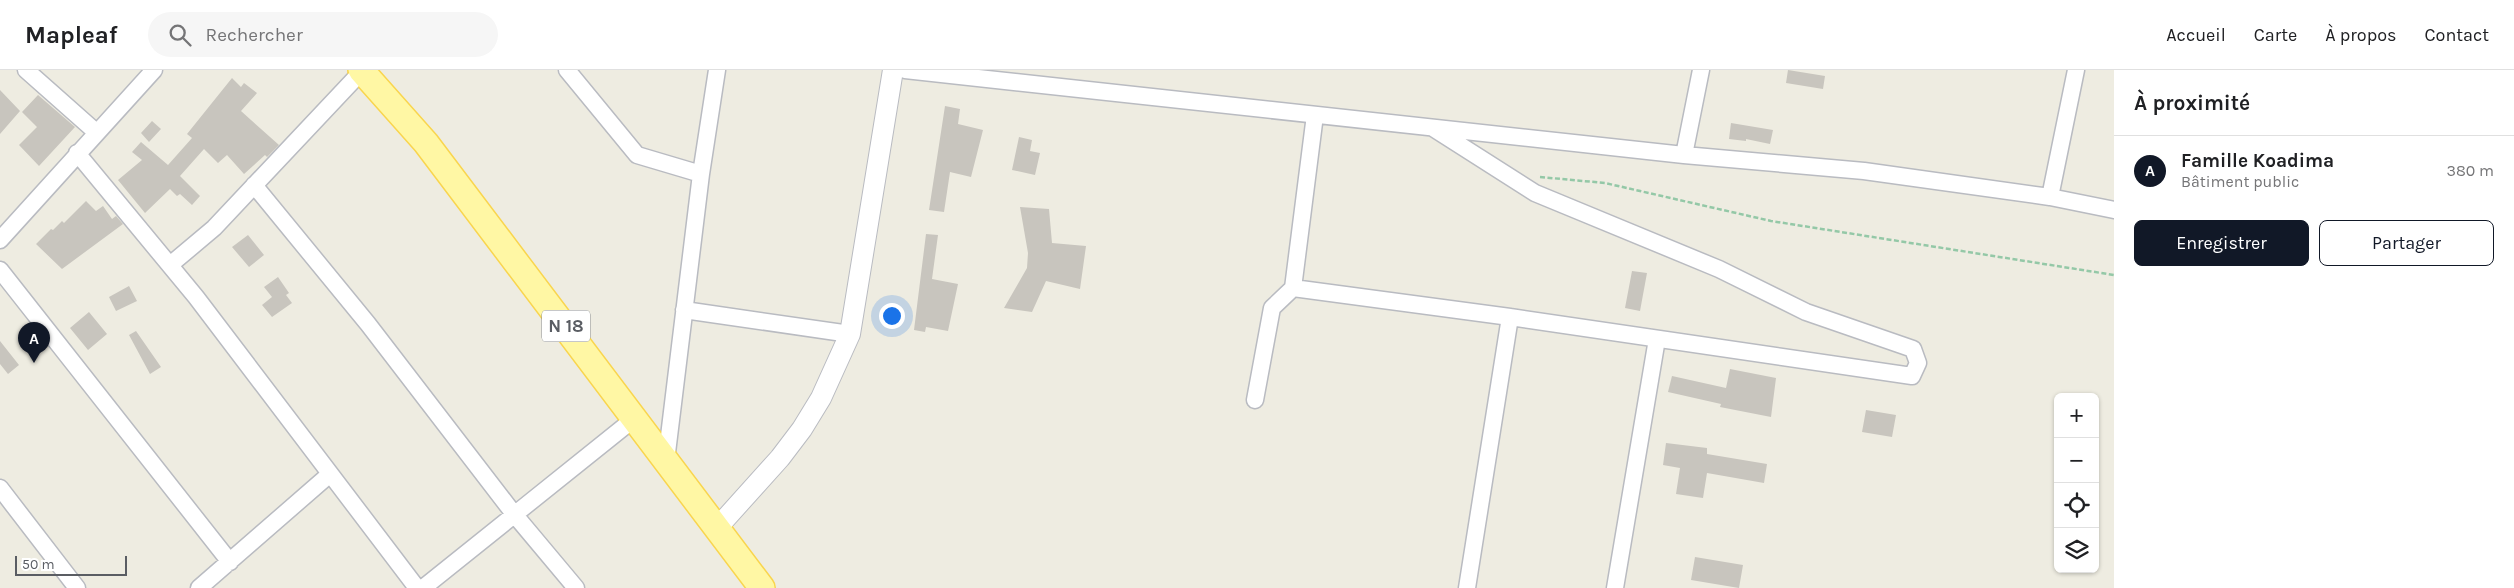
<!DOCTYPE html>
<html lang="fr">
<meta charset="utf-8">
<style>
:root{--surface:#fff;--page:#f6f6f6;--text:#202124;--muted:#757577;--line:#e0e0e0;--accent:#111827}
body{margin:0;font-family:Karla,sans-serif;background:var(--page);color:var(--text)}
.controls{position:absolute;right:15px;bottom:15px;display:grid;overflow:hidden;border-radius:8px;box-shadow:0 1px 4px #0004}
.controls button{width:45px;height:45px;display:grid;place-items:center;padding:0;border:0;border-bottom:1px solid var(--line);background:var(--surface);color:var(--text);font:25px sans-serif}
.scale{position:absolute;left:15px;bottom:12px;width:112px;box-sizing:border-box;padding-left:5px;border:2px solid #5a5d63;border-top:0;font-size:14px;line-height:18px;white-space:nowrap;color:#5a5d63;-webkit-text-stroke:4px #fff;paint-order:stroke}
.you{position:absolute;left:891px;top:245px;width:18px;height:18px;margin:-12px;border:4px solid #fff;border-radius:50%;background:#1a73e8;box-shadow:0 0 0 8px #1a73e833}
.badge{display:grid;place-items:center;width:32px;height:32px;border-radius:50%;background:var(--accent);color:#fff;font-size:16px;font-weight:700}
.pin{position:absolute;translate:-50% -41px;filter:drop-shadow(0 1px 2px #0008)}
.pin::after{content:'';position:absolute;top:26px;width:18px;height:15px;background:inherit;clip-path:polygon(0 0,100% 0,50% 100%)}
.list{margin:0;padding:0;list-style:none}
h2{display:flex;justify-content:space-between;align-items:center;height:65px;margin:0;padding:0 20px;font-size:21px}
h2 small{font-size:16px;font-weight:400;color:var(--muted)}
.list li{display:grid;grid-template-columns:32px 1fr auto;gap:15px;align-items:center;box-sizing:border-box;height:70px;padding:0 20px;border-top:1px solid var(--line)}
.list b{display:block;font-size:19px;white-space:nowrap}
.list p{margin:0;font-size:16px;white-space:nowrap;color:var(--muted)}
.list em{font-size:16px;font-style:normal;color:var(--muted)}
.actions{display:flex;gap:10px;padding:15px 20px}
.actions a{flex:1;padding:11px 0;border:1px solid var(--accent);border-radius:8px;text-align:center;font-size:18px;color:var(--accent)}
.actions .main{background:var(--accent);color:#fff}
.icon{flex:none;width:28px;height:28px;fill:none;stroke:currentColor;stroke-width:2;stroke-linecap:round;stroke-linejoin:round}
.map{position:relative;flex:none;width:2114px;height:518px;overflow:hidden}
header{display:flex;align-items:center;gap:30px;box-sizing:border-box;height:70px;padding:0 25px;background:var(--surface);border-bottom:1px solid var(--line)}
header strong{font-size:24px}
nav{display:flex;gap:28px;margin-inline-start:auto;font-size:18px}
.search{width:350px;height:45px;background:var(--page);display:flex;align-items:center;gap:12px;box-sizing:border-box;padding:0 18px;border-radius:28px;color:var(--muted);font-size:19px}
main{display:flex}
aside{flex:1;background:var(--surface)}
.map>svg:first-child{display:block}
.building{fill:#c8c5be}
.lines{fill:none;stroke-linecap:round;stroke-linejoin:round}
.minor-casing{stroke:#b9bbc1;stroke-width:19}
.tertiary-casing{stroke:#b9bbc1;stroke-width:22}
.primary-casing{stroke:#f9d54e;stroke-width:28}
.path{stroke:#94c8a7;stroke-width:2.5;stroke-dasharray:5 2.5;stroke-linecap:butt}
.minor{stroke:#fff;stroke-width:16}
.tertiary{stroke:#fff;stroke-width:20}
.primary{stroke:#fff7a4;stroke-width:25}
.labels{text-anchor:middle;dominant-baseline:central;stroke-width:4.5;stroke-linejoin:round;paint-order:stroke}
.shield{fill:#fff;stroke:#8c8e92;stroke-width:1}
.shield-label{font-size:18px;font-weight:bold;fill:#5a5d63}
</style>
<header>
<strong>Mapleaf</strong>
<div class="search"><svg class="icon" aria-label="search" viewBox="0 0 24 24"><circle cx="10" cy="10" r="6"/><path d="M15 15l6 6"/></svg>Rechercher</div>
<nav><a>Accueil</a><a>Carte</a><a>À propos</a><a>Contact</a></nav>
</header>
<main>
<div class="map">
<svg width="2114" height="518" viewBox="0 0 2114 518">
<rect width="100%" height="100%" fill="#eeece1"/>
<path class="building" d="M 1788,0 L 1825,6 L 1823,19 L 1786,13 Z
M 232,8 L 241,17 L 244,13 L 257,23 L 241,41 L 279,75 L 267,87 L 265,85 L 244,104 L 227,85 L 218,93 L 204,79 L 180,106 L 200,126 L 192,135 L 180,124 L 177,126 L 170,119 L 145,143 L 118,110 L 142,90 L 132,82 L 141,72 L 168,95 L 192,68 L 187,64 Z
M 0,20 L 20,41 L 0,64 Z
M 38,25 L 75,57 L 39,96 L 19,75 L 37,57 L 22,42 Z
M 945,36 L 960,39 L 958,54 L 983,60 L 971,107 L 950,102 L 944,142 L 929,140 Z
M 152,51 L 161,59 L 149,72 L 141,63 Z
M 1731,53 L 1773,60 L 1770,74 L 1746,69 L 1746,71 L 1729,69 Z
M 1019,67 L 1032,70 L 1030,81 L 1040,83 L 1035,105 L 1012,100 Z
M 86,131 L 96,141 L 103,136 L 112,149 L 116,146 L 123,154 L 62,199 L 36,174 L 51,159 L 53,160 L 62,151 L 64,153 Z
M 1020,137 L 1049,139 L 1052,173 L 1086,176 L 1080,219 L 1046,211 L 1032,242 L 1004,238 L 1027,198 L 1028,183 Z
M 926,164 L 938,165 L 932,209 L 958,214 L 948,261 L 926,257 L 925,262 L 914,260 Z
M 248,165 L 264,185 L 249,197 L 232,177 Z
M 1632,201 L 1647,203 L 1640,241 L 1625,238 Z
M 278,207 L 289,223 L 286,225 L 292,233 L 272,247 L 262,235 L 272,227 L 264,217 Z
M 129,216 L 137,231 L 116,241 L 109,227 Z
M 89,242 L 107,264 L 88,280 L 70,258 Z
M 136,261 L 161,297 L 150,304 L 129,265 Z
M 0,271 L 19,295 L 8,304 L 0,294 Z
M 1730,299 L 1776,308 L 1771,347 L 1720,337 L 1721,334 L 1668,322 L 1672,306 L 1726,318 Z
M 1866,340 L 1896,345 L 1892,367 L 1862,362 Z
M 1666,373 L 1707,378 L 1707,384 L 1767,394 L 1764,413 L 1707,403 L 1703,428 L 1676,424 L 1680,398 L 1663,395 Z
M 1695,487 L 1743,495 L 1739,518 L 1691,510 Z"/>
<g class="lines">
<g class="minor-casing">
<path id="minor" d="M 26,0 L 96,62
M 567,0 L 637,85 L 701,104
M 905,0 L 1684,85 L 1864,101 L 2050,127
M 2076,0 L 2050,127 L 2114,140
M 77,83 L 196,227 L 417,518
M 1684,85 L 1701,0
M 254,115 L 368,254 L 514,444 L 576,518
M 0,170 L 154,0
M 170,195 L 214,158 L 362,1
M 0,200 L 230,492
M 1293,218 L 1510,247 L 1912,306 L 1918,293 L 1913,279 L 1806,242 L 1719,199 L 1535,123 L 1433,58
M 684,240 L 850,264
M 1255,330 L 1272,238 L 1293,218 L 1315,45
M 666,391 L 701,104 L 717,0
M 0,418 L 77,518
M 199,518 L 330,404
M 423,518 L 635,348
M 1467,518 L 1510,247
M 1615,518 L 1657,269"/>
</g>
<g class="tertiary-casing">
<path id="tertiary" d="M 717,458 L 780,388 L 802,359 L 821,328 L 850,264 L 893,0"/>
</g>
<g class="primary-casing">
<path id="primary" d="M 361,0 L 426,73 L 762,518"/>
</g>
<path class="path" d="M 1540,107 L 1605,113 L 1771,151 L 2114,205"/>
<use href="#minor" class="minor"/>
<use href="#tertiary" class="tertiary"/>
<use href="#primary" class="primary"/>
</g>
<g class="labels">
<rect class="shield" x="542" y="240.5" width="48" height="31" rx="4"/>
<g class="shield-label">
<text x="566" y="256">N 18</text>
</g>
</g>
</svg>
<div class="controls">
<button>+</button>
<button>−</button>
<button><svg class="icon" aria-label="locate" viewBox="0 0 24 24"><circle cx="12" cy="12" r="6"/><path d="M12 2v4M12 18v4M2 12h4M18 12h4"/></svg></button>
<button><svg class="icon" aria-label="layers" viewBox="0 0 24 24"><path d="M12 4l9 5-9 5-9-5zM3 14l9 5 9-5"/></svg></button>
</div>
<div class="scale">50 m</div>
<div class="you"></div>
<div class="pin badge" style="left:34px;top:293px">A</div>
</div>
<aside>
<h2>À proximité<small></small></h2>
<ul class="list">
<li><span class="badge">A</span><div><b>Famille Koadima</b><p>Bâtiment public</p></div><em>380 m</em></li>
</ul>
<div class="actions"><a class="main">Enregistrer</a><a>Partager</a></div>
</aside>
</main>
